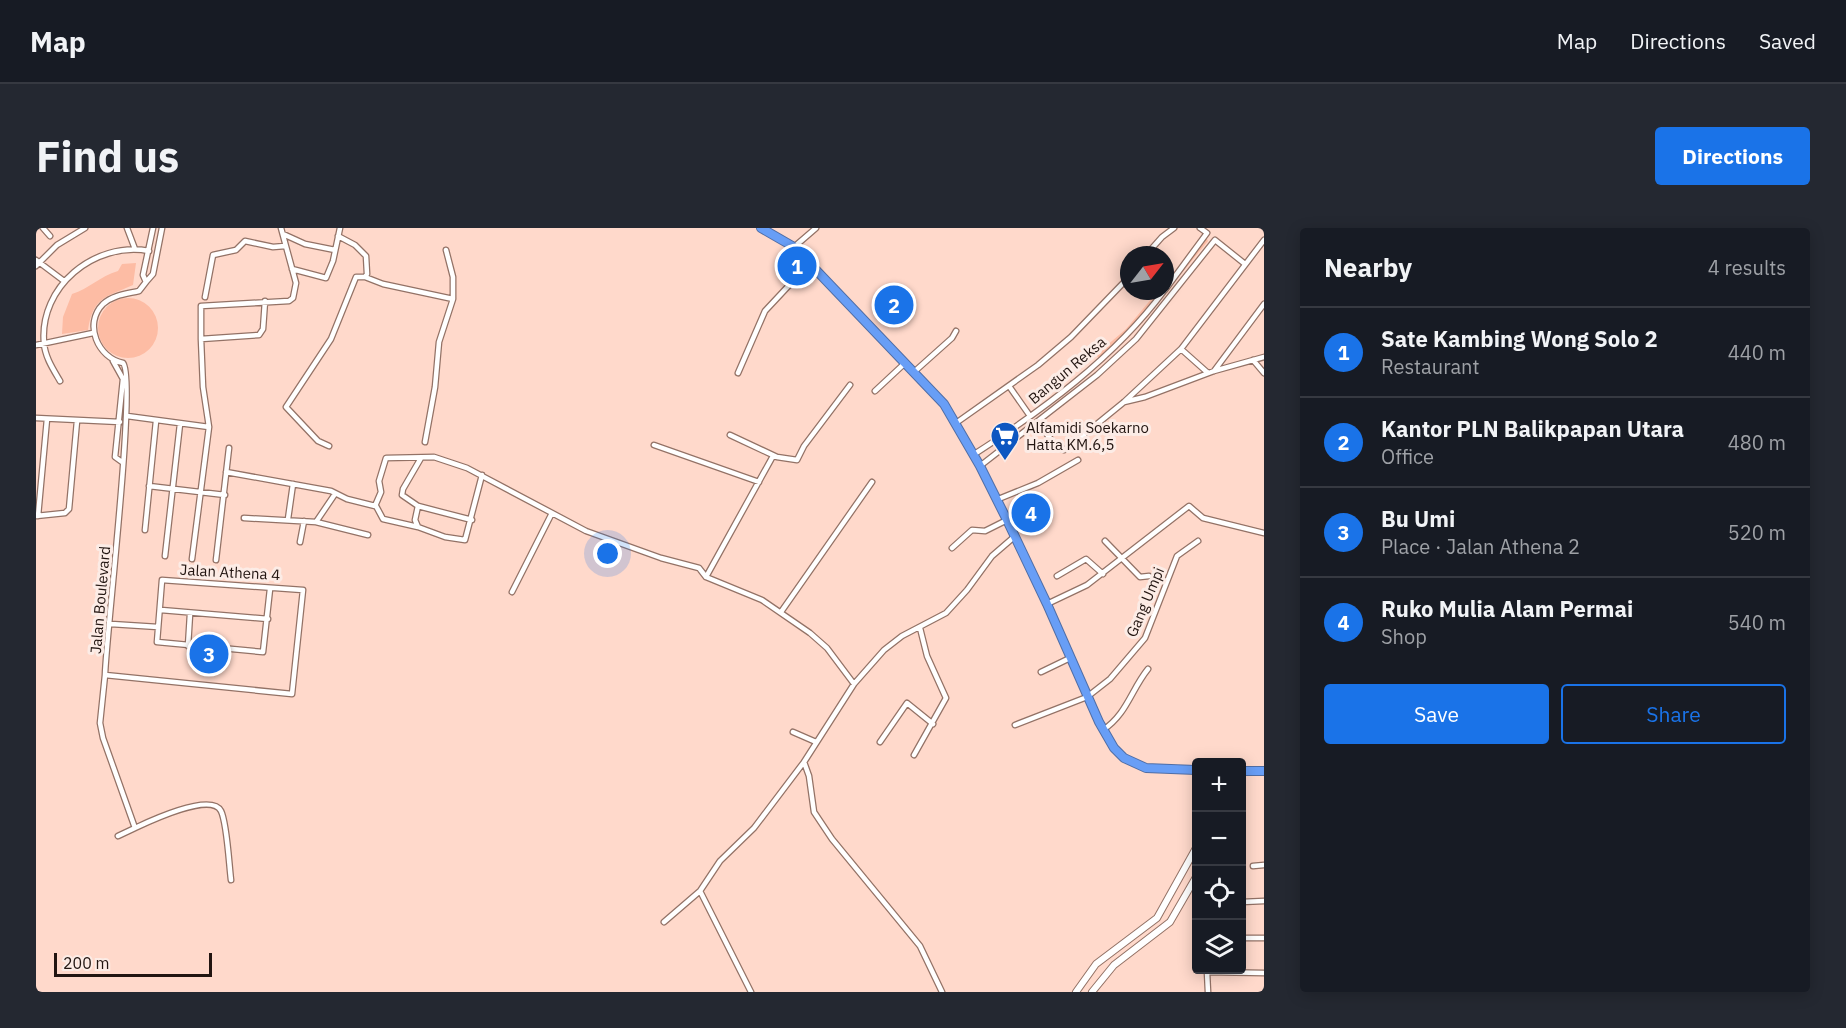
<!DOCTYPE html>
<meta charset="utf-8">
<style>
:root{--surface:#171b24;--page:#242831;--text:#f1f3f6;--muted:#9ea1a6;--line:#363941;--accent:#1a73e8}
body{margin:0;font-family:"IBM Plex Sans",sans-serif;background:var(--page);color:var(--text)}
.controls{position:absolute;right:18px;bottom:18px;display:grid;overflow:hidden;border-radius:6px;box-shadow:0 3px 15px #0003}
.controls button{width:54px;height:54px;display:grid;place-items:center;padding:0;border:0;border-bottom:2px solid var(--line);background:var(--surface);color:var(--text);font:30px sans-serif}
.compass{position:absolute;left:1084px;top:18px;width:54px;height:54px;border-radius:50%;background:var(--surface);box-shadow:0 3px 15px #0003;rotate:59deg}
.scale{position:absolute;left:18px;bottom:15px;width:158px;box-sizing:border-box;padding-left:6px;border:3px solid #221511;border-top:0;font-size:16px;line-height:21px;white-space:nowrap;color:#221511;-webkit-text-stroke:4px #fcece6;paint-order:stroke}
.you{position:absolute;left:572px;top:326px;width:21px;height:21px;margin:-15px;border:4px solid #fff;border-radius:50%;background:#1a73e8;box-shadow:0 0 0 9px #1a73e833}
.badge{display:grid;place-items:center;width:39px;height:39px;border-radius:50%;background:var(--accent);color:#fff;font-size:20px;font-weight:700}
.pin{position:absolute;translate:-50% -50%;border:3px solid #fff;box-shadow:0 2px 6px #0006}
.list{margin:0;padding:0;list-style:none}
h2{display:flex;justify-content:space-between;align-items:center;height:78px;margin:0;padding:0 24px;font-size:26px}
h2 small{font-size:20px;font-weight:400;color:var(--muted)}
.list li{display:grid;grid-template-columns:39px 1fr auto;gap:18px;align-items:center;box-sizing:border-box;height:90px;padding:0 24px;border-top:2px solid var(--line)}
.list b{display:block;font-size:22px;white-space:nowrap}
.list p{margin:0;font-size:20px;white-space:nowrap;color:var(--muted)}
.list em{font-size:20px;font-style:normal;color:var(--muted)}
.actions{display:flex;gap:12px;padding:18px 24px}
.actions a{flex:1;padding:14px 0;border:2px solid var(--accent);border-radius:6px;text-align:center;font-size:21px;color:var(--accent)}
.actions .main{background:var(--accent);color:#fff}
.icon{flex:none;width:33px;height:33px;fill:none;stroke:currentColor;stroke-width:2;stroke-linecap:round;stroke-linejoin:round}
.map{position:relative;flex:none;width:1228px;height:764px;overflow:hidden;border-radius:6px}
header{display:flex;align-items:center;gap:36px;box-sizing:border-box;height:84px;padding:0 30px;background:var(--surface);border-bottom:2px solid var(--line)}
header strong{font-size:28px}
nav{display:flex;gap:33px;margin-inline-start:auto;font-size:21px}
.intro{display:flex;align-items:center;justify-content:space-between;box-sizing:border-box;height:144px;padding:0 36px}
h1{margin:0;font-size:42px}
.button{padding:15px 27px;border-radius:6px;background:var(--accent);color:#fff;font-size:21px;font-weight:700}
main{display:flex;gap:36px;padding:0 36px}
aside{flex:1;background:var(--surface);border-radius:6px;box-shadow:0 3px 15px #0003}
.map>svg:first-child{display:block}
.green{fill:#fdbca4}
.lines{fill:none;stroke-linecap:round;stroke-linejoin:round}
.street-casing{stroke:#937266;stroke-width:7}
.secondary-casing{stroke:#937266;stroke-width:8}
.highway-casing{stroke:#506ea6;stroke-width:10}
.street{stroke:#fff;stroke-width:4.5}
.secondary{stroke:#fff;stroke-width:6}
.highway{stroke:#689ef6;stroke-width:8}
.labels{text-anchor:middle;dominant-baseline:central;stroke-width:6;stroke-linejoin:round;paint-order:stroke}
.street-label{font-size:15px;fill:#221511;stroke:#fcece6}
.poi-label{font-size:15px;fill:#221511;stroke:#fcece6;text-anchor:start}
</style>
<header>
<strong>Map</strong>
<nav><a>Map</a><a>Directions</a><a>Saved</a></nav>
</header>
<div class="intro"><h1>Find us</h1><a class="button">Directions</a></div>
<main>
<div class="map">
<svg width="1228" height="764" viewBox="0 0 1228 764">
<rect width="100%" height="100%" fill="#ffd9cb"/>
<path class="green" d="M 1170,9 L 1172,13 L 1122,74 L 1065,132 L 1061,128 L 1062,125 L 1090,101 L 1122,63 L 1129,63 L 1129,54 Z
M 100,35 L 97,57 C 71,69 57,68 52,102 L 26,106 L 27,89 L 36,66 C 53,61 64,48 82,43 L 86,36 Z
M62 100a30 30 0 1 1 60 0a30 30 0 1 1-60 0Z"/>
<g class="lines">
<g class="street-casing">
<path id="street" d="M 7,0 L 14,8
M 91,0 L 99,21
M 117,0 L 107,47 L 110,54 L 117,46 L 126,0
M 247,6 L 269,16 L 299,22
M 758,19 L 780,0
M 1110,27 L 1126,9 L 1138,0
M 0,32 L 28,53
M 0,38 L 21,17 L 49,0
M 256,41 L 290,50 L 297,33 L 304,0
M 329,49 L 347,56 L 417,71
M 110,54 L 103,63 C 90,66 77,67 67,76 C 47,96 62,130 87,135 C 101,150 70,407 69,447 L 256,466 L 267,362 L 126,352 L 121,414 L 227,424 L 234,361
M 1129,62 L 1171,5 L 1164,0
M 169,69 L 177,27 L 200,22 L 209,13 L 237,19 L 249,18
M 165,111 L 165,78 L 253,73 L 257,70 L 260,55 L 245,0
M 0,117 L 57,105
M 1145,121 L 1172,145
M 1217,132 L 1228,145
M 77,133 L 87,151 L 79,229 L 86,234
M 1178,143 L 1228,76
M 878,144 L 916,110 L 920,103
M 702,145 L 729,83 L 773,36
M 24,153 C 17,141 9,129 8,115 C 3,59 58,13 113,23
M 973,158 L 994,188
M 839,163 L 868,136
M 1088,174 L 1109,169 L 1178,143 L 1228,129
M 91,188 L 173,199
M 0,190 L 84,194
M 920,195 L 1002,137 L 1035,109 L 1093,49
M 1002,195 L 1021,219 L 1028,222 L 1034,218 L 1088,174 L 1145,121 L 1228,12
M 694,207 L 741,229 L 761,232 L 768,218 L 814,157
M 389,214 L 399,159 L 403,114 L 417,71 L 417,49 L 410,22
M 618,217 L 723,254
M 293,218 L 282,213 L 250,179 L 295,111 L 320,49 L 329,49 L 331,46 L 330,28 L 319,17 L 302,8
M 937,227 C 1007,182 1078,130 1128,63
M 385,230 L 367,261 L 366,267 L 382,278 L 379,292 L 382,299 L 409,309 L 429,312 L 446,247
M 944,238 L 1061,147 L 1100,111 L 1179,12 L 1209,36
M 190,244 L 295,263 L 311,271 L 339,278 L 345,264 L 343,253 L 350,230 L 398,229 L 431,240 L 550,303 L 625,330 L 663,340 L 670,349 L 726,372 L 774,405 L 791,420 L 818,456
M 113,258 L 189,267
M 960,272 L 1002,255 L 1042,232
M 340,278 L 347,291 L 382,299
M 382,278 L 436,292
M 0,288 L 29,285 L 33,281 L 41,193
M 2,288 L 11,191
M 208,290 L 280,294 L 332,307
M 252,291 L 257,256
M 280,294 L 299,266
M 109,302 L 120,193
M 1069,313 L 1104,349 L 1113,348
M 264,314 L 268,293
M 916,320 L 936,302 L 949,303 L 971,292
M 129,328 L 144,196
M 156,331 L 173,199 L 167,159 L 165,111 L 223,107 L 227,101 L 229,73
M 180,332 L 193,220
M 1021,348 L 1050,331 L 1067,346
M 670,349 L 737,228
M 476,364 L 516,285
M 1011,376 L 1051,357 L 1153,278 L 1167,290 L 1228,305
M 125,382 L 232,391
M 745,384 L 836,254
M 75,396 L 122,399
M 152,418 L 154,386
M 1005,444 L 1034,430
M 69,447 L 64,495 L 67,510 L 99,600 L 82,608
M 979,497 L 1051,469 L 1074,451 L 1109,410 L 1141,328 L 1162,313
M 1067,502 C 1091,486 1095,462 1112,441
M 757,504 L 780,514
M 844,514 L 871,475 L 897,496
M 878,527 L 910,470 L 891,428 L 884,400
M 768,534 L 773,548 L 778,584 L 796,611 L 884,718 L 906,764
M 99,600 C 114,593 175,564 185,583 C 191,595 193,636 195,652
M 1217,638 L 1228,637
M 664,663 L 715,764
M 1206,674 L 1228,673
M 628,694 L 664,663 L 684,633 L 718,600 L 768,534 L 818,456 L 848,422 L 866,408 L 910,385 L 931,362 L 956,328 L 978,309
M 1206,710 L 1228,710
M 1171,744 L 1228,745
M 1171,744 L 1172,764"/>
</g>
<g class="secondary-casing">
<path id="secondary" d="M 1040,764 L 1060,736 L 1121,690 L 1160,620
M 1056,764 L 1078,737 L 1134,694 L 1160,649"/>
</g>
<g class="highway-casing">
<path id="highway" d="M 725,0 L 758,19 L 908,176 L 944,238 L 971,292 L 1011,376 L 1063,494 L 1078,520 L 1088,530 L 1110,540 L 1160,542
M 1206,543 L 1228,543"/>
</g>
<use href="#street" class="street"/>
<use href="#secondary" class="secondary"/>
<use href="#highway" class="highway"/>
</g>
<defs>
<g id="supermarket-pin" transform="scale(1.5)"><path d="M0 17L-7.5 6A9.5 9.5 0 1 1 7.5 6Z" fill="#0d57c1" stroke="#fcece6"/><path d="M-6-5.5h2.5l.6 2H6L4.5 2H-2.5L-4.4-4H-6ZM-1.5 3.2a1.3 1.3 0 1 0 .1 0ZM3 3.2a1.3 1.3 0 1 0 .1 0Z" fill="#fff"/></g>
</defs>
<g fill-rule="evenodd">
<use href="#supermarket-pin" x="969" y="208"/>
</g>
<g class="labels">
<g class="street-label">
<text transform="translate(1031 142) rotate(-40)">Bangun Reksa</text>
<text transform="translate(194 344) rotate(3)">Jalan Athena 4</text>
<text transform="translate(64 372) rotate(-85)">Jalan Boulevard</text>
<text transform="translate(1109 374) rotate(-67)">Gang Umpi</text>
</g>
<g class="poi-label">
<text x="990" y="199">Alfamidi Soekarno<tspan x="990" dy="17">Hatta KM.6,5</tspan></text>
</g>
</g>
</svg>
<div class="controls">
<button>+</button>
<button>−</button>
<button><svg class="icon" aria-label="locate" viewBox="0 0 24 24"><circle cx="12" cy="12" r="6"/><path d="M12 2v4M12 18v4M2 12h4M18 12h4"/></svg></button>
<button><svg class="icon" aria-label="layers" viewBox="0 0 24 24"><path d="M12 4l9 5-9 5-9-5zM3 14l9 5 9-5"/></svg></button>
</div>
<svg class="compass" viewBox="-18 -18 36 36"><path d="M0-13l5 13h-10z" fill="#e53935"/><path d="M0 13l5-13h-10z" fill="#9ea1a6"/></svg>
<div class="scale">200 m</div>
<div class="you"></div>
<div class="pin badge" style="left:761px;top:38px">1</div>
<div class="pin badge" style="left:858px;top:77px">2</div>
<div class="pin badge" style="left:173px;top:426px">3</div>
<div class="pin badge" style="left:995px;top:285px">4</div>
</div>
<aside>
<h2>Nearby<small>4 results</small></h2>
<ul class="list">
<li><span class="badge">1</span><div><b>Sate Kambing Wong Solo 2</b><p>Restaurant</p></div><em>440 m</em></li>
<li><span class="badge">2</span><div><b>Kantor PLN Balikpapan Utara</b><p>Office</p></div><em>480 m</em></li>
<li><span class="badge">3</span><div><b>Bu Umi</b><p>Place · Jalan Athena 2</p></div><em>520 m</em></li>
<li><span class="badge">4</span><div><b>Ruko Mulia Alam Permai</b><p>Shop</p></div><em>540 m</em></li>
</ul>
<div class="actions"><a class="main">Save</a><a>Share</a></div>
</aside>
</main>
